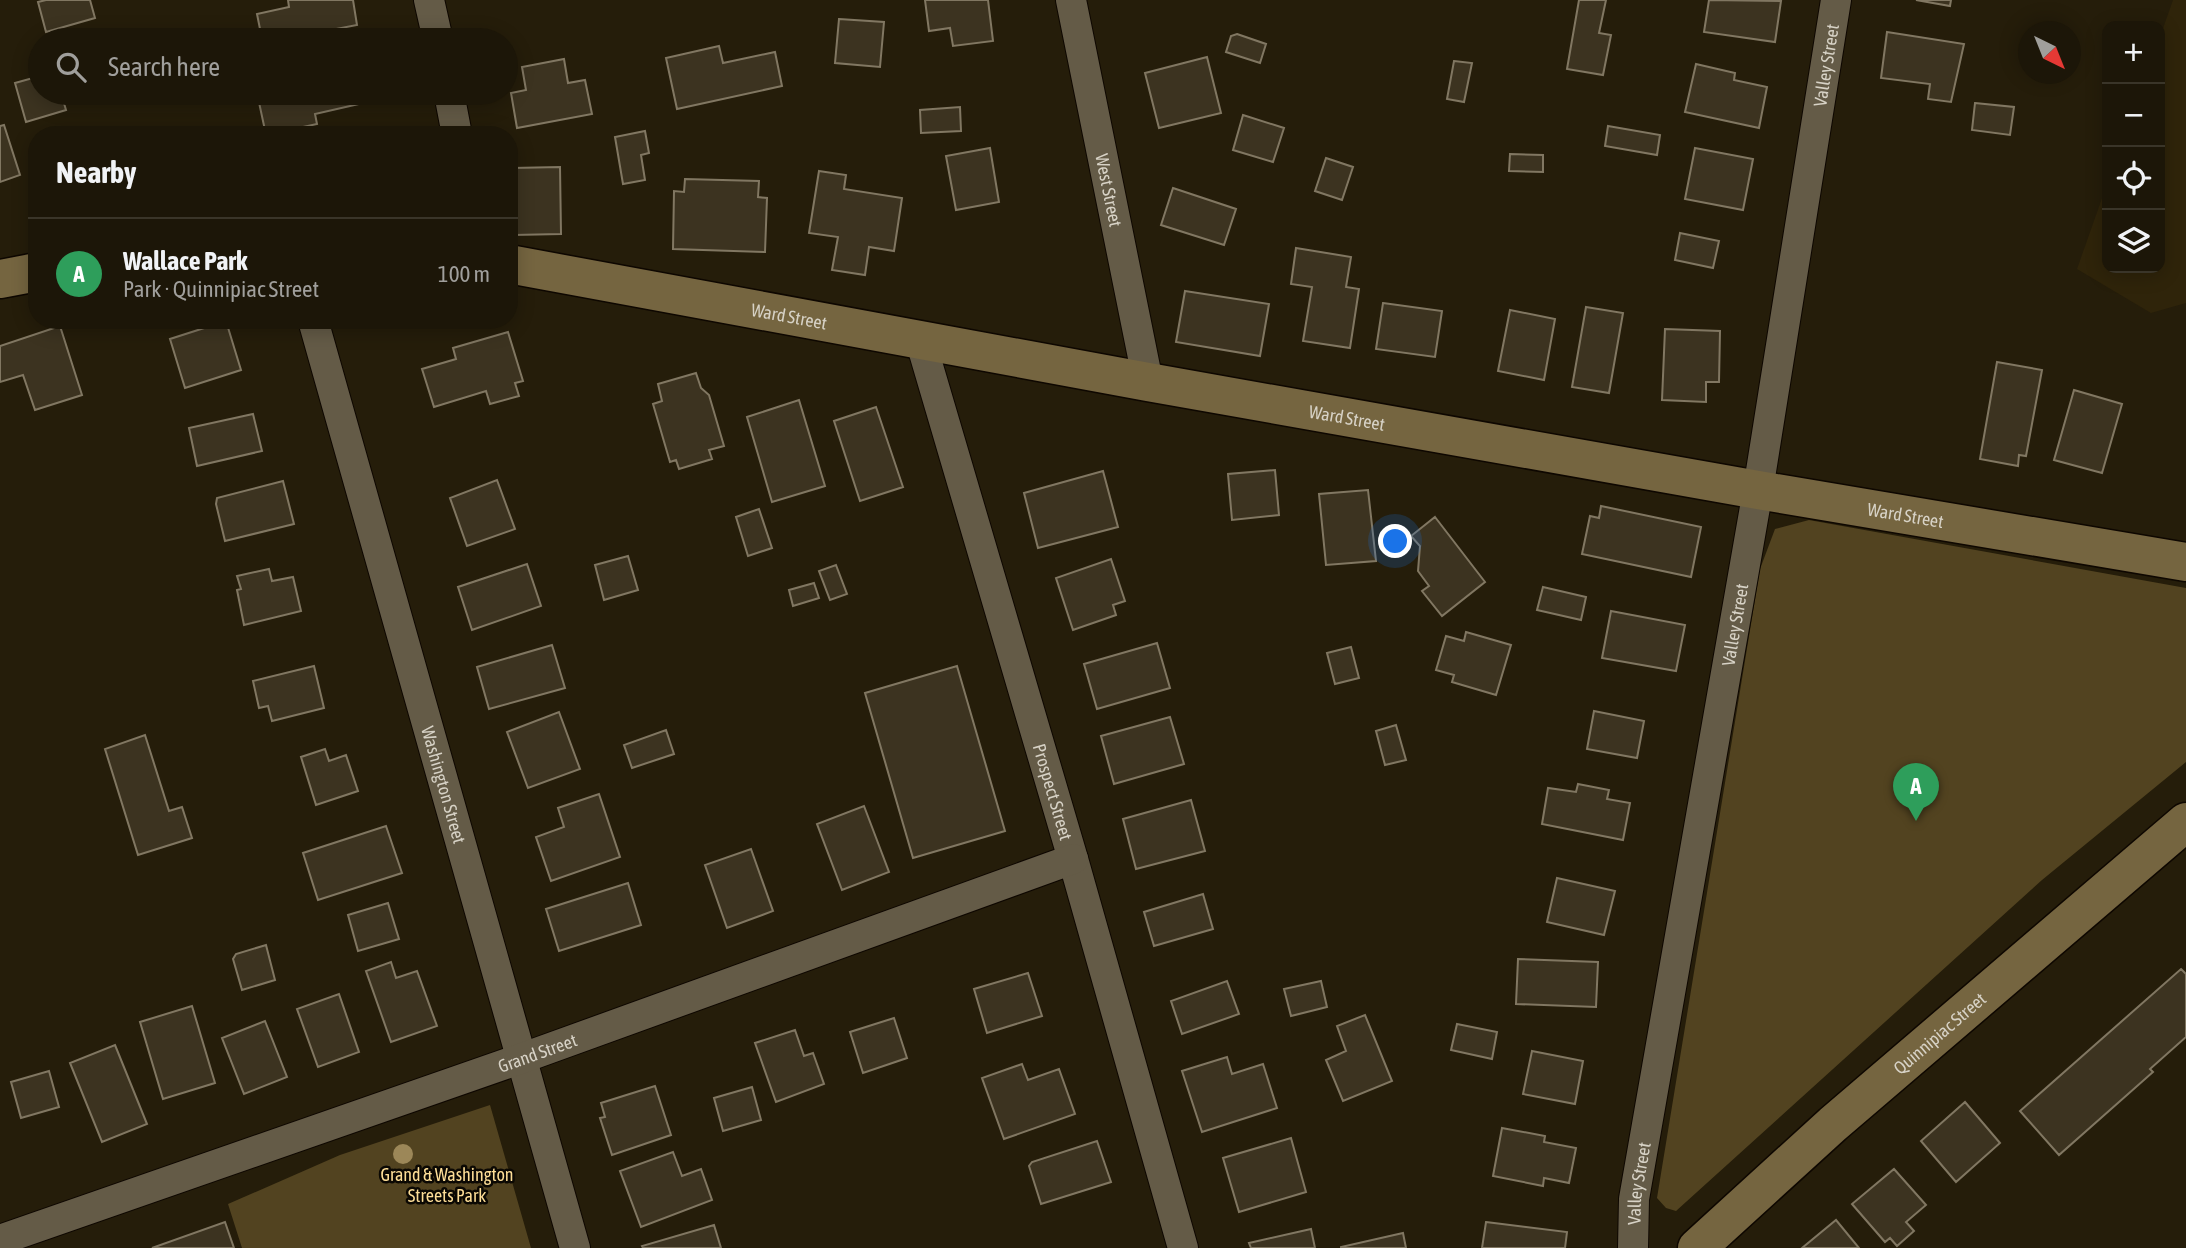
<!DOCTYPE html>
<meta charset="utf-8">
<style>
:root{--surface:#1c1608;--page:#251f12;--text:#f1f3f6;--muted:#a09f9c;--line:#3a3529;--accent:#0f766e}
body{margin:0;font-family:"Asap Condensed",sans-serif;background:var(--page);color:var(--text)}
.controls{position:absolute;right:21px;top:21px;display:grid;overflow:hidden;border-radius:14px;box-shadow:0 4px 18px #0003}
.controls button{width:63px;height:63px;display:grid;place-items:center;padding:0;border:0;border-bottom:2px solid var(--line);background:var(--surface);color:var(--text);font:35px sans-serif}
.compass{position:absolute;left:2018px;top:21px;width:63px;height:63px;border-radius:50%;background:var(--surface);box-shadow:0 4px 18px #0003;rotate:137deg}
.you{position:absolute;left:1396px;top:542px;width:24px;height:24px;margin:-18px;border:5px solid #fff;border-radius:50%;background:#1a73e8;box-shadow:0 0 0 10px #1a73e833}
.badge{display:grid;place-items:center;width:46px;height:46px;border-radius:50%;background:var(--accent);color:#fff;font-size:23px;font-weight:700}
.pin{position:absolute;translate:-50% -58px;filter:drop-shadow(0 2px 4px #0008)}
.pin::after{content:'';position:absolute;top:37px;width:24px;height:21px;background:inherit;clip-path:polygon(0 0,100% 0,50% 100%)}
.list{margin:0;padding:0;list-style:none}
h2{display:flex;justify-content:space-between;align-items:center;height:91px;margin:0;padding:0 28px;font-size:30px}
h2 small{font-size:23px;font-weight:400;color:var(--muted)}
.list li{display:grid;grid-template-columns:46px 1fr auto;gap:21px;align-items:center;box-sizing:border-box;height:112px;padding:0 28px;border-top:2px solid var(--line)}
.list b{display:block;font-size:26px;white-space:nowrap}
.list p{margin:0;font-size:23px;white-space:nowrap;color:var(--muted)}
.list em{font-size:23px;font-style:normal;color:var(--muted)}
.icon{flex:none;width:38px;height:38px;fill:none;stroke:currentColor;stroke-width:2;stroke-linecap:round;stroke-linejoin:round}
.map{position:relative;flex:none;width:2186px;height:1248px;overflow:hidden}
.search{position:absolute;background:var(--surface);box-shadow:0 4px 18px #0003;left:28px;top:28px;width:490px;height:77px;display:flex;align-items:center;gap:18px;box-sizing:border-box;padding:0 24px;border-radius:38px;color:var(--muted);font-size:26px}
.panel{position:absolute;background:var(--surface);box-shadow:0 4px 18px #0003;left:28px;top:126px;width:490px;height:203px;border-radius:28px}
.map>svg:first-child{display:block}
.built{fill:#2f240a}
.green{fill:#524320}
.building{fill:#3c3320;stroke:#817762;stroke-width:2}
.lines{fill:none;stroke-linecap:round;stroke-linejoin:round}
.street-casing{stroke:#0e0700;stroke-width:32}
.secondary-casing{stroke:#0e0700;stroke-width:41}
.street{stroke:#645b47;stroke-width:30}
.secondary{stroke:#756540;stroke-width:38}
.tree{fill:#9c8758}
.labels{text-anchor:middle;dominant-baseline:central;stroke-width:5;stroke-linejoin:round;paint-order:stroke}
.street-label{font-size:18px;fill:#d7d2c6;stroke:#0b0803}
.park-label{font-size:18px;fill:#fede97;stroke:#0b0803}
</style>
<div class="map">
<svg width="2186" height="1248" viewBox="0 0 2186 1248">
<rect width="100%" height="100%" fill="#251d0a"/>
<path class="built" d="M 2173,0 L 2186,0 L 2186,303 L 2151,313 L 2077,269 L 2107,184 L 2107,268 L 2160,268 L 2160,37 Z"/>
<path class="green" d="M 1809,520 L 2186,588 L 2186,762 L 2042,880 L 1676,1211 L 1666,1208 L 1657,1198 L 1760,569 L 1775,529 Z
M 490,1105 L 531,1248 L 242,1248 L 228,1204 L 340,1155 Z"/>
<path class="building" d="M 46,0 L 90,0 L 95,18 L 46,32 L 38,2 Z
M 288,0 L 353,0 L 357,25 L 279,40 L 262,39 L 257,14 L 289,7 Z
M 925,0 L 988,0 L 993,41 L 953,46 L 950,28 L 929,31 Z
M 1579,0 L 1606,0 L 1599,33 L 1611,35 L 1603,75 L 1567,69 Z
M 1709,0 L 1781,1 L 1775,42 L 1704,32 Z
M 1916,0 L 1951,0 L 1950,6 Z
M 839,19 L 884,22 L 880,67 L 835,63 Z
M 1887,32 L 1964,44 L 1951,102 L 1928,99 L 1930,84 L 1881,78 Z
M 1237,34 L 1266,44 L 1260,63 L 1226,52 L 1231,36 Z
M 719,46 L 723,63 L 775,52 L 782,86 L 677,109 L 666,58 Z
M 1207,57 L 1221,113 L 1159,128 L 1145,73 Z
M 564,59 L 568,83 L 585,80 L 592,114 L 517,128 L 511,93 L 526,90 L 522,67 Z
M 1454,61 L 1472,63 L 1464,102 L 1447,99 Z
M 1696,64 L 1735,73 L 1734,80 L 1767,87 L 1759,128 L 1685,112 Z
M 40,76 L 40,93 L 61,93 L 66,110 L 26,122 L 15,83 Z
M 257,93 L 370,93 L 372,101 L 315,114 L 317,124 L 266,135 Z
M 1975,103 L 2014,107 L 2010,135 L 1972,130 Z
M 960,107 L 961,131 L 921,133 L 920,110 Z
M 1243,115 L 1284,128 L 1273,162 L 1233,150 Z
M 4,125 L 20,175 L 0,182 L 0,126 Z
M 1608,126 L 1660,135 L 1657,155 L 1605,146 Z
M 645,131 L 649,153 L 641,155 L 645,180 L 623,184 L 615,137 Z
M 990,148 L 999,202 L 956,210 L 946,156 Z
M 1695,148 L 1753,159 L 1743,210 L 1685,199 Z
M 1510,154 L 1543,155 L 1543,172 L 1509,171 Z
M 1326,158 L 1353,167 L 1342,200 L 1315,191 Z
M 560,167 L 561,234 L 513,235 L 512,168 Z
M 819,171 L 846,175 L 844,189 L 902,198 L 894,251 L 869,247 L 865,275 L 832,270 L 838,237 L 809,233 Z
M 685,179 L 759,181 L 758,197 L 767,198 L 765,252 L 673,249 L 674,191 L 684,192 Z
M 1173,188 L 1236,209 L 1224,245 L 1161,225 Z
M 1680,233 L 1719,241 L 1713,268 L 1675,260 Z
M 1296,248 L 1351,257 L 1346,287 L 1359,289 L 1350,348 L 1303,341 L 1312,287 L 1291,284 Z
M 1185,291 L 1269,304 L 1260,356 L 1176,342 Z
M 1383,303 L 1442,311 L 1435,357 L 1376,349 Z
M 1586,307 L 1623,313 L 1609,393 L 1572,387 Z
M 1510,310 L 1555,319 L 1544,380 L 1498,371 Z
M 226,321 L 241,370 L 185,388 L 170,339 Z
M 60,326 L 82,395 L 35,410 L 23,375 L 0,382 L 0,346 Z
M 1665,329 L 1720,331 L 1719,382 L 1706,382 L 1706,402 L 1662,400 Z
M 508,332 L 523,381 L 515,383 L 519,396 L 490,404 L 486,391 L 434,407 L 422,369 L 456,359 L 453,348 Z
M 1997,362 L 2042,370 L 2026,456 L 2019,455 L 2018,466 L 1980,459 Z
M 696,373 L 701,388 L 709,395 L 724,446 L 709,450 L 712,459 L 679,469 L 676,460 L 670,462 L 653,404 L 662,401 L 658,384 Z
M 2074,390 L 2122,404 L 2102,473 L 2054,460 Z
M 799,400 L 825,486 L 772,502 L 747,417 Z
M 876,407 L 903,487 L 860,501 L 834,421 Z
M 253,414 L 262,451 L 197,466 L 189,428 Z
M 1275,470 L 1279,515 L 1232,520 L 1228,474 Z
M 1103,471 L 1118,527 L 1038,548 L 1024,493 Z
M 497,480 L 515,529 L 467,546 L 450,498 Z
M 283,481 L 294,524 L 225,541 L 216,504 L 217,498 Z
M 1368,490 L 1376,561 L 1326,565 L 1319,494 Z
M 1601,506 L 1701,527 L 1691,577 L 1582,554 L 1590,516 L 1599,518 Z
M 759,509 L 772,548 L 748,556 L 736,517 Z
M 1435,517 L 1485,582 L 1442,616 L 1422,591 L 1429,586 L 1418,571 L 1420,546 L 1411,536 Z
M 628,556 L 638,590 L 604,600 L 595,565 Z
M 1111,559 L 1125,601 L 1113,605 L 1116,615 L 1073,630 L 1056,578 Z
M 527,564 L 541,606 L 472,630 L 458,587 Z
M 836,565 L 847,594 L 830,600 L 819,571 Z
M 269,569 L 272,581 L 293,577 L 301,611 L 244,625 L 237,590 L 241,589 L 237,576 Z
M 814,583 L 819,598 L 793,606 L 789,590 Z
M 1543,587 L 1586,597 L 1581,620 L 1537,610 Z
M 1611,611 L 1685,625 L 1676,671 L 1602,658 Z
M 1466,632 L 1511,645 L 1496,695 L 1452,682 L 1454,675 L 1436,670 L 1446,636 L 1464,641 Z
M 1157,643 L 1170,688 L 1097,709 L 1084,664 Z
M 552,645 L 565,688 L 489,709 L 477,667 Z
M 1351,647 L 1359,678 L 1335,684 L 1327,653 Z
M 314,666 L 324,708 L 272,721 L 268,706 L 259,708 L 253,681 Z
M 957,666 L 1005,831 L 913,858 L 865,693 Z
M 1594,711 L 1644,721 L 1637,758 L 1587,749 Z
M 559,712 L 580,769 L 528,788 L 507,732 Z
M 1170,717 L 1184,764 L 1114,784 L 1101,736 Z
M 1396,725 L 1406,760 L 1385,765 L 1376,731 Z
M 666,730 L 674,754 L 632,768 L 624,745 Z
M 145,735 L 169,811 L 182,807 L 192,838 L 138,855 L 105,749 Z
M 325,749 L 329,761 L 346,755 L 358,791 L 316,805 L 301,757 Z
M 1578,784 L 1609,790 L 1607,799 L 1630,803 L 1623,840 L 1542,824 L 1548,788 L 1576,792 Z
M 599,794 L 620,857 L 551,881 L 536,837 L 564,827 L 558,808 Z
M 1191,800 L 1205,851 L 1136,869 L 1123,819 Z
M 864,806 L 889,872 L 842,890 L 817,824 Z
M 386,826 L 402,873 L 318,900 L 303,853 Z
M 751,849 L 773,911 L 727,928 L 705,865 Z
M 1557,878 L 1615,891 L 1604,935 L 1547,922 Z
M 628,883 L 641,925 L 559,951 L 546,909 Z
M 1203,894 L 1213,929 L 1154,946 L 1144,912 Z
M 388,903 L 399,939 L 358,951 L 348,915 Z
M 266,945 L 275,980 L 242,990 L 233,959 L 236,954 Z
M 1518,959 L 1598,962 L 1596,1007 L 1516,1004 Z
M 391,962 L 396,978 L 417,971 L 437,1026 L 391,1042 L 366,971 Z
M 2181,969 L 2186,974 L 2186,1037 L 2150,1069 L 2153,1072 L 2059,1155 L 2020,1111 Z
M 1028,973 L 1042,1016 L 987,1033 L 974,989 Z
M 1227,981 L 1239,1014 L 1182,1034 L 1171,1001 Z
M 1321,981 L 1327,1007 L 1291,1016 L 1284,989 Z
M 339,994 L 359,1052 L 318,1067 L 297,1009 Z
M 192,1006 L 215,1083 L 163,1099 L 140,1022 Z
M 1365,1015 L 1392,1081 L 1343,1101 L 1326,1060 L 1346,1051 L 1337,1026 Z
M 894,1018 L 907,1058 L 863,1073 L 850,1032 Z
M 265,1021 L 287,1077 L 244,1094 L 222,1038 Z
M 1457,1024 L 1497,1032 L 1492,1059 L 1451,1050 Z
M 795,1030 L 804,1056 L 813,1053 L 824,1084 L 776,1102 L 755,1043 Z
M 115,1045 L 147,1124 L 102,1142 L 70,1063 Z
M 1532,1051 L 1583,1061 L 1575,1104 L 1523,1094 Z
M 1227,1057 L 1232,1074 L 1263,1064 L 1277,1108 L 1202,1132 L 1182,1071 Z
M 1022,1064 L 1028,1080 L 1059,1069 L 1075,1114 L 1004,1139 L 982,1078 Z
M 49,1071 L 59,1107 L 21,1118 L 11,1082 Z
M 655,1086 L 671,1135 L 612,1155 L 600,1118 L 605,1117 L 601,1103 Z
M 752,1087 L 761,1120 L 723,1131 L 714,1098 Z
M 1965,1102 L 2000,1143 L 1956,1182 L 1921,1141 Z
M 1502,1128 L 1545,1136 L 1544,1142 L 1576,1148 L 1569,1183 L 1544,1178 L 1543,1186 L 1493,1176 Z
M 1291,1138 L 1306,1192 L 1239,1212 L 1223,1158 Z
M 1097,1141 L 1111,1182 L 1041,1204 L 1029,1166 L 1032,1162 Z
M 673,1152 L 682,1176 L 701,1169 L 712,1200 L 641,1227 L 620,1171 Z
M 1894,1169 L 1926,1205 L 1906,1222 L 1914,1231 L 1897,1246 L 1890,1238 L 1885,1242 L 1852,1204 Z
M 1836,1220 L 1859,1248 L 1802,1248 Z
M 225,1222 L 234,1248 L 152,1248 Z
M 1486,1222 L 1567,1232 L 1565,1248 L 1482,1248 Z
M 714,1225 L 721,1248 L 643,1248 L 642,1246 Z
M 1311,1229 L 1315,1248 L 1251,1248 L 1249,1243 Z
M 1403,1233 L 1406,1248 L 1341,1248 L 1341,1247 Z"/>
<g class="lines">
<g class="street-casing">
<g id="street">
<path d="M 429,0 L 438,40"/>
<path id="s1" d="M 1071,0 L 1148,382"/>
<path d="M 449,93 L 457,135"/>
<path id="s2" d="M 313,320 L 575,1248"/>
<path id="s3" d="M 920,339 L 1073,859 L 1183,1248"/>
<path id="s4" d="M 0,1240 L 520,1059 L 1073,859"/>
<path id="s5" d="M 1633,1248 L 1634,1199 L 1758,490 L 1836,0"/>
</g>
</g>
<g class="secondary-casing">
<g id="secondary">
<path id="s6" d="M 509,264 L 1148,382 L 1758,490 L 2186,562"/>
<path d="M 0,279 L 37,272"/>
<path id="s7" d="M 1697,1248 L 1833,1124 L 2186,822"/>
</g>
</g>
<use href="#street" class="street"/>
<use href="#secondary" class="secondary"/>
</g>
<circle class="tree" cx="403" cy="1154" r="10"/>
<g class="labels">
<g class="street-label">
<text stroke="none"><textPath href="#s5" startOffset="1199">Valley Street</textPath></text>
<text stroke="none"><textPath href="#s1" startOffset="194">West Street</textPath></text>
<text stroke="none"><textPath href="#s6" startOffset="285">Ward Street</textPath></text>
<text stroke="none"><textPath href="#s6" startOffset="852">Ward Street</textPath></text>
<text stroke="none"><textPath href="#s6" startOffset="1419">Ward Street</textPath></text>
<text stroke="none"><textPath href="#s5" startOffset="632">Valley Street</textPath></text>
<text stroke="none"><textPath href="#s2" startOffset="483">Washington Street</textPath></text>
<text stroke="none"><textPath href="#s3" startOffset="472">Prospect Street</textPath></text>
<text stroke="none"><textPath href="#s7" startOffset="324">Quinnipiac Street</textPath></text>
<text stroke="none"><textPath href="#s4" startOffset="569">Grand Street</textPath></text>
<text stroke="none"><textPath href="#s5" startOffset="65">Valley Street</textPath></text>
</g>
<g class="park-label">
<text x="447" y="1174">Grand &amp; Washington<tspan x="447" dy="21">Streets Park</tspan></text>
</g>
</g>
</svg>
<div class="controls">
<button>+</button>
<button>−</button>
<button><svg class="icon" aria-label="locate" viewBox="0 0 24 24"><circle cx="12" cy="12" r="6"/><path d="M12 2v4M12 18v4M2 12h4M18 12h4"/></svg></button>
<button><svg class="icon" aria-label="layers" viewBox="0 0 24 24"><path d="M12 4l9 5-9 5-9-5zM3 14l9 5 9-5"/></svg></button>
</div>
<svg class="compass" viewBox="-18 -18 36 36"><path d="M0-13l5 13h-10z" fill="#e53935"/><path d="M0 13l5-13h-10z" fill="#a09f9c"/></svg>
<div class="you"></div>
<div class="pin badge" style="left:1916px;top:821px;background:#2e9e5b">A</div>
<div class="search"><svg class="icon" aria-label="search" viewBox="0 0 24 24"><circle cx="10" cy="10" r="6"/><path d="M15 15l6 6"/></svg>Search here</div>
<section class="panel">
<h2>Nearby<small></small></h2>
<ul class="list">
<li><span class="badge" style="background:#2e9e5b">A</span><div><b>Wallace Park</b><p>Park · Quinnipiac Street</p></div><em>100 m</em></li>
</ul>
</section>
</div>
